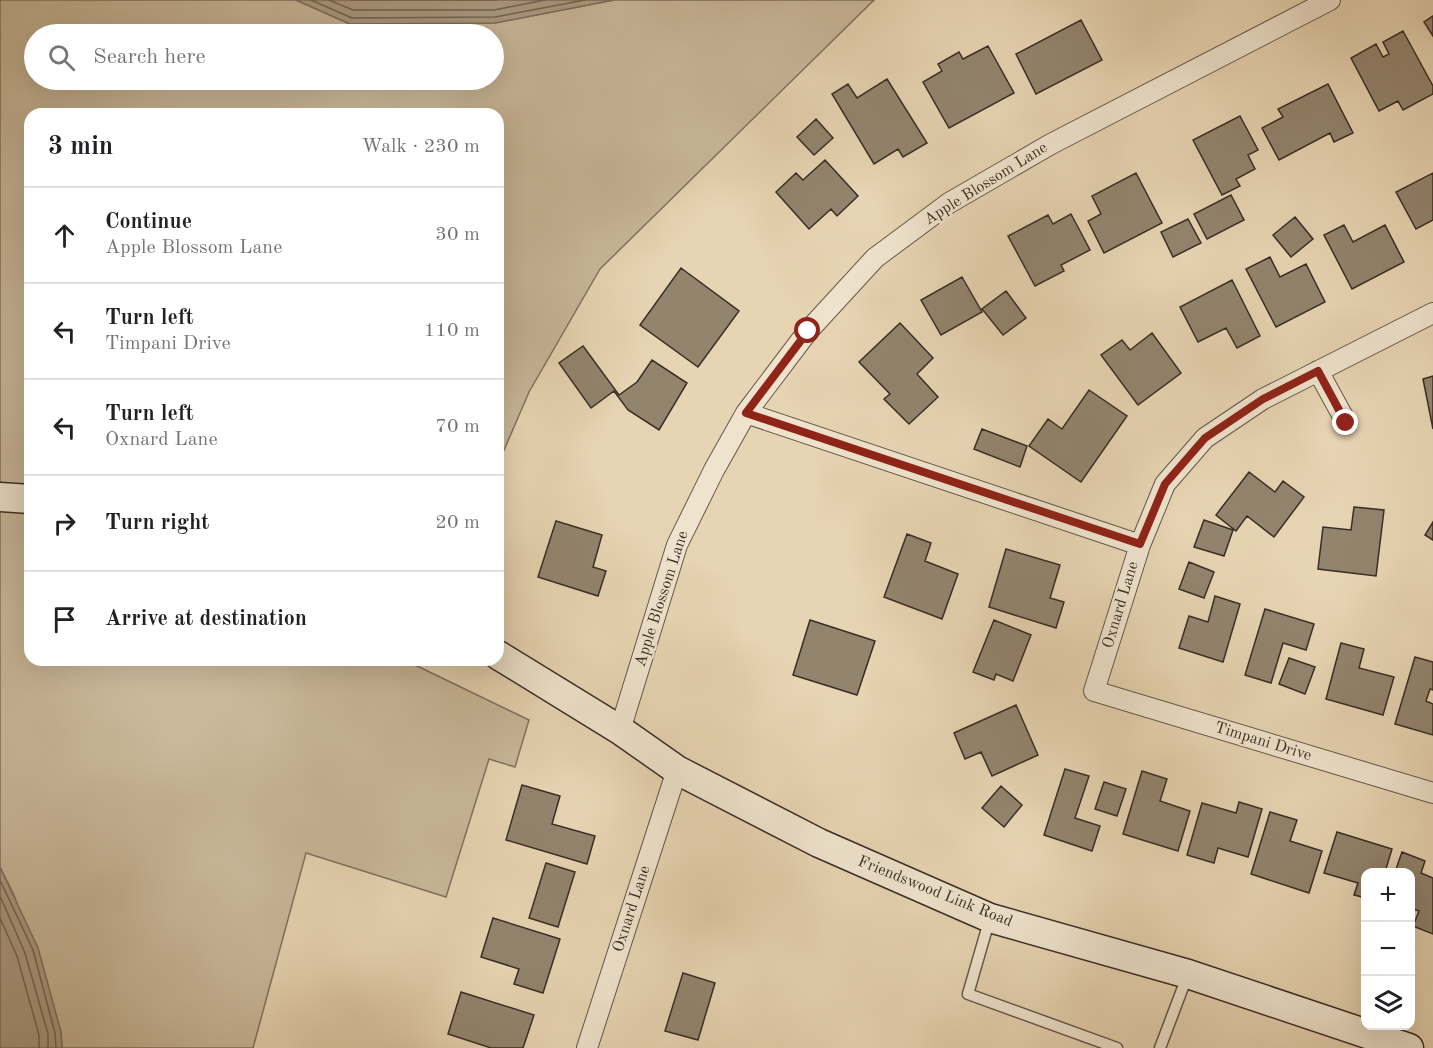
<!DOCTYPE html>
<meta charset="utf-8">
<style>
:root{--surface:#fff;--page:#f6f6f6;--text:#202124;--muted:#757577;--line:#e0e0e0}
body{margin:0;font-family:"Old Standard TT",serif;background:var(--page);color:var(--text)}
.controls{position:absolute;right:18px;bottom:18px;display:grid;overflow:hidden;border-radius:12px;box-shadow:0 6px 24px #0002}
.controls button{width:54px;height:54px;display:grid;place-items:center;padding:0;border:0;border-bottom:2px solid var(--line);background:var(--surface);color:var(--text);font:30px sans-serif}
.stop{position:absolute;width:18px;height:18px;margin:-14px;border:4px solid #8f2418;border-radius:50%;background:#fff}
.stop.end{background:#8f2418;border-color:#fff;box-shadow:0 2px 6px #0008}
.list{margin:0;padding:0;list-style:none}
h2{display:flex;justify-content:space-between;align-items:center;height:78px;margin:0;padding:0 24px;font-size:26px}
h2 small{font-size:20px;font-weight:400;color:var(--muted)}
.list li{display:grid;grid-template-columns:39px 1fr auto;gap:18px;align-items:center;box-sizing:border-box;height:96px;padding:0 24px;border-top:2px solid var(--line)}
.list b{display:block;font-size:22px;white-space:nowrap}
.list p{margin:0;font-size:20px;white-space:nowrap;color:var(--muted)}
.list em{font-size:20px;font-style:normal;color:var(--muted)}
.icon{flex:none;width:33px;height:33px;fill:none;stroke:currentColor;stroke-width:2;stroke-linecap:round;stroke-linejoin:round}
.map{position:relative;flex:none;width:1433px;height:1048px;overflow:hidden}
.search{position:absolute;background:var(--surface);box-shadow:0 6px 24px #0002;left:24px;top:24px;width:480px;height:66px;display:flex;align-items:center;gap:15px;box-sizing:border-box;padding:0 21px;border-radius:33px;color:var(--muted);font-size:22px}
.panel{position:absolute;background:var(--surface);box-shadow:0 6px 24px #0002;left:24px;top:108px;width:480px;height:558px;border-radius:18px}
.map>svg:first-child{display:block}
.green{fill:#c9b89a;stroke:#807260;stroke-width:1.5;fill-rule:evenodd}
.water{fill:#ac9b82;stroke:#7e6f5d;stroke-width:1.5}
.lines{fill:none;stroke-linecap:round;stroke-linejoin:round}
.shore{stroke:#726454;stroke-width:1.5}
.building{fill:#93846e;stroke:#382d25;stroke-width:1.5}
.service-casing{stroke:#645748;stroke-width:13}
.minor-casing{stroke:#645748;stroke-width:22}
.secondary-casing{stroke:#382d25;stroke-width:31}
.service{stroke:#efe3cd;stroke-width:10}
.minor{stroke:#efe3cd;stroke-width:20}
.secondary{stroke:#efe3cd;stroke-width:28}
.route{stroke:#8f2418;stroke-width:8}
.labels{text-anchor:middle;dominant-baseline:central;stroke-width:4.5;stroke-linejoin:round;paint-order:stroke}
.street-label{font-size:16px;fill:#382d25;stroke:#efe3cd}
</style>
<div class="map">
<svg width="1433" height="1048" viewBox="0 0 1433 1048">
<rect width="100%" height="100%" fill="#e7d4b2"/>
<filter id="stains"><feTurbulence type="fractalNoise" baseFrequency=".00333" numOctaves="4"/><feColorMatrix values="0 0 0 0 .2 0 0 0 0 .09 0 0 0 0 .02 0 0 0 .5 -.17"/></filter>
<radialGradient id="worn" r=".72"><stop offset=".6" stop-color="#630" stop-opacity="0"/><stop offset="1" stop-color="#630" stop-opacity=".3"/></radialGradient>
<path class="green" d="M 0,0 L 296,0 L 350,24 L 495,23 L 614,0 L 874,0 L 600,269 L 529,392 L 498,464 L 498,114 L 30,114 L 30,660 L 412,660 L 411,663 L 529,720 L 515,767 L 489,759 L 446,897 L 306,853 L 253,1048 L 62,1048 L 61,1032 L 14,895 L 0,867 ZM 34,34 L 494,34 L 494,80 L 34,80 Z"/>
<path class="water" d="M 296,0 L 614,0 L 495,23 L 350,24 Z
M 0,867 L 38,948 L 61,1032 L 62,1048 L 0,1048 Z"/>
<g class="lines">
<path class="shore" d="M 311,0 L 352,18 L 495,17 L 585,0
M 329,0 L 353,10 L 494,10 L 545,0
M 351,0 L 497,0
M 0,880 L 33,950 L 55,1033 L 56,1048
M 0,896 L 25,953 L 48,1034 L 48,1048
M 0,918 L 17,956 L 39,1035 L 39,1048"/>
</g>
<path class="building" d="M 1433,16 L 1433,36 L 1424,22 Z
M 1081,20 L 1102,60 L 1036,94 L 1016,54 Z
M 1403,31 L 1433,86 L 1433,94 L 1403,110 L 1398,101 L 1379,111 L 1351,58 L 1376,44 L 1383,57 L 1389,54 L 1383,42 Z
M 988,46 L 1014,93 L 949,128 L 923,82 L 942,71 L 938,64 L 959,52 L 963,59 Z
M 887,79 L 927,143 L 903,157 L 898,149 L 874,164 L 832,94 L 848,84 L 857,98 Z
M 1328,84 L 1353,133 L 1334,142 L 1330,133 L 1279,160 L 1262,128 L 1283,117 L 1278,109 Z
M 1240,116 L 1258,150 L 1248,155 L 1255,169 L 1236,179 L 1240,186 L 1222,195 L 1193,140 Z
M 816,119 L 833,138 L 814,155 L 797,137 Z
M 825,160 L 858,196 L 837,216 L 831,209 L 809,229 L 776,192 L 796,173 L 803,180 Z
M 1136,173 L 1162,223 L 1104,253 L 1088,221 L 1101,214 L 1092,196 Z
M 1433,173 L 1433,220 L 1416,229 L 1396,192 Z
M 1231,195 L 1244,220 L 1207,239 L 1194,214 Z
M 1071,214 L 1090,250 L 1061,265 L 1064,271 L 1035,286 L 1008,236 L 1048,215 L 1053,224 Z
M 1295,217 L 1313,239 L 1291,257 L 1273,235 Z
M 1188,219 L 1201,243 L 1173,257 L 1161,232 Z
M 1344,225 L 1353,242 L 1385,225 L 1404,262 L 1352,289 L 1324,235 Z
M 1270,257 L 1280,277 L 1306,264 L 1325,302 L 1276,327 L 1246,269 Z
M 681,268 L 739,311 L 698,367 L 640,325 Z
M 962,277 L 982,312 L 941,335 L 921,300 Z
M 1232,280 L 1260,336 L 1237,348 L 1226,328 L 1198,342 L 1180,307 Z
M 1006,291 L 1026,318 L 1003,335 L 982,309 Z
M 900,323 L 933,358 L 917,374 L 938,397 L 909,424 L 884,399 L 890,394 L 859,362 Z
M 1152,333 L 1181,373 L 1138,405 L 1101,355 L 1122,340 L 1130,350 Z
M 583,346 L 619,395 L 637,382 L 652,360 L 687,383 L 659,430 L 628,410 L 614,391 L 591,408 L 559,363 Z
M 1433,376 L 1433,429 L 1423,379 Z
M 1089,390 L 1127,416 L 1081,482 L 1029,446 L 1048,419 L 1062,429 Z
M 982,429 L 1027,446 L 1020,467 L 974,449 Z
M 1249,472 L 1275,492 L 1283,481 L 1304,497 L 1274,537 L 1247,516 L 1236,531 L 1216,515 Z
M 1354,507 L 1384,510 L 1376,576 L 1318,569 L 1323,527 L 1351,530 Z
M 1204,520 L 1233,530 L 1224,556 L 1194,547 Z
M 556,521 L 602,535 L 593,567 L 606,571 L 598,596 L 538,577 Z
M 1433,522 L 1433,540 L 1425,535 Z
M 907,534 L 931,543 L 925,561 L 958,574 L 942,619 L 884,597 Z
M 1006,549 L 1060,565 L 1050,598 L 1064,602 L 1056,628 L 989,607 Z
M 1189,562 L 1214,572 L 1204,598 L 1179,589 Z
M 1215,596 L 1240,604 L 1223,662 L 1179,648 L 1189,616 L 1208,622 Z
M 1265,609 L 1314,624 L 1306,650 L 1283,643 L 1271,683 L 1245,675 Z
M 810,620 L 875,641 L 857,695 L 793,675 Z
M 994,620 L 1031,635 L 1013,681 L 996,674 L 994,680 L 973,672 Z
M 1341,643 L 1364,649 L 1359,668 L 1394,677 L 1383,715 L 1326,699 Z
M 1415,657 L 1433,662 L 1433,690 L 1430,689 L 1426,701 L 1433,704 L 1433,735 L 1395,724 Z
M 1289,658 L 1315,667 L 1305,694 L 1279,684 Z
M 1016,705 L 1038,755 L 992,776 L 981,752 L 965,759 L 954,733 Z
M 1065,769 L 1089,776 L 1075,818 L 1100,826 L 1092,851 L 1044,835 Z
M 1142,771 L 1167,779 L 1160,801 L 1190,811 L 1178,851 L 1123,834 Z
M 1104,782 L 1126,789 L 1117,816 L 1095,809 Z
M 522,785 L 560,796 L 552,824 L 595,836 L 587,864 L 506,840 Z
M 1001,786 L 1022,805 L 1004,827 L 982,808 Z
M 1239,802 L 1262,809 L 1248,857 L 1218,848 L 1214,863 L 1187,855 L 1202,803 L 1236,813 Z
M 1270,812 L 1297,820 L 1290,841 L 1322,851 L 1309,893 L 1251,874 Z
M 1337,832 L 1392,849 L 1385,872 L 1366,872 L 1366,898 L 1354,895 L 1358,883 L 1324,873 Z
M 1402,852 L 1425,861 L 1421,873 L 1433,878 L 1433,934 L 1413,926 L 1419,911 L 1410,908 L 1410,872 L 1395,872 Z
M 546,863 L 575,872 L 558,927 L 529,918 Z
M 493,918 L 560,939 L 543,993 L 514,984 L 519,969 L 481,957 Z
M 683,973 L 715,983 L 698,1040 L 665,1031 Z
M 461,992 L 534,1015 L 523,1048 L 491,1048 L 448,1034 Z"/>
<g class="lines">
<g class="service-casing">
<path id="service" d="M 990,918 L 968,994 L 1117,1048
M 1160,1048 L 1188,974"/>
</g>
<g class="minor-casing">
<path id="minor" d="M 1433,313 L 1263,399 L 1205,438 L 1165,484 L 1140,545 L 1094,691 L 1433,793
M 1318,371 L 1346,422
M 746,413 L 1140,545
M 620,730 L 677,545 L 714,470 L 746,413 L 808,331 L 875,258 L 949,203 L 1051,144 L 1330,0
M 587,1048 L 677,770"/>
</g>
<g class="secondary-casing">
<path id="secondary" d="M 0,497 L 30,499
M 498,655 L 620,730 L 677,770 L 819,843 L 990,918 L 1188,974 L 1409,1048"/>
</g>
<use href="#service" class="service"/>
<use href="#minor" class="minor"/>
<use href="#secondary" class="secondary"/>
</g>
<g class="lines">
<path class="route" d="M 808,331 L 746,413 L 1140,544 L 1165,484 L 1205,438 L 1263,399 L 1318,371 L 1346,423"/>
</g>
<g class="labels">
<g class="street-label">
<text transform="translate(986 184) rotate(-32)">Apple Blossom Lane</text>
<text transform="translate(662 599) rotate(-72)">Apple Blossom Lane</text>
<text transform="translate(1121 605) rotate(-73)">Oxnard Lane</text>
<text transform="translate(1263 742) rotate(17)">Timpani Drive</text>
<text transform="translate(935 892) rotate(22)">Friendswood Link Road</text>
<text transform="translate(632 909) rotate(-72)">Oxnard Lane</text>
</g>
</g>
<rect width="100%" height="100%" filter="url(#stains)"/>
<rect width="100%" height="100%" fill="url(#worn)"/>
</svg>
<div class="controls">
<button>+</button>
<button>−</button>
<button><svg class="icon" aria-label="layers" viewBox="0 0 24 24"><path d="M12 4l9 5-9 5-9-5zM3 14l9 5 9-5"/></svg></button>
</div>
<div class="stop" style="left:808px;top:331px"></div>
<div class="stop end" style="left:1346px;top:423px"></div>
<div class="search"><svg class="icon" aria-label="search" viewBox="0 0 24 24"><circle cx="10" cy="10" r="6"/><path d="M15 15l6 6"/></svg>Search here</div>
<section class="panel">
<h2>3 min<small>Walk · 230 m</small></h2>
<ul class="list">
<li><svg class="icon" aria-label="ahead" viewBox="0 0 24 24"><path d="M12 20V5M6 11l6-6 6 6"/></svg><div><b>Continue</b><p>Apple Blossom Lane</p></div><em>30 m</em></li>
<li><svg class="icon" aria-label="left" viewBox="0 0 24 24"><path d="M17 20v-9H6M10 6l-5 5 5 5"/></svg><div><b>Turn left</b><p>Timpani Drive</p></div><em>110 m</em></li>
<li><svg class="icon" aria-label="left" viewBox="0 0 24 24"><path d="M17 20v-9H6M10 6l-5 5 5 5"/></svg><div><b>Turn left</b><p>Oxnard Lane</p></div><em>70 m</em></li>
<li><svg class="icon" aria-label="right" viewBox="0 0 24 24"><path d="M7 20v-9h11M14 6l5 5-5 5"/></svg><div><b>Turn right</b></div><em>20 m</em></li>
<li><svg class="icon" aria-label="arrive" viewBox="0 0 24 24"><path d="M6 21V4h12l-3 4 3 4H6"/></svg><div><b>Arrive at destination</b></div></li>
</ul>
</section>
</div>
